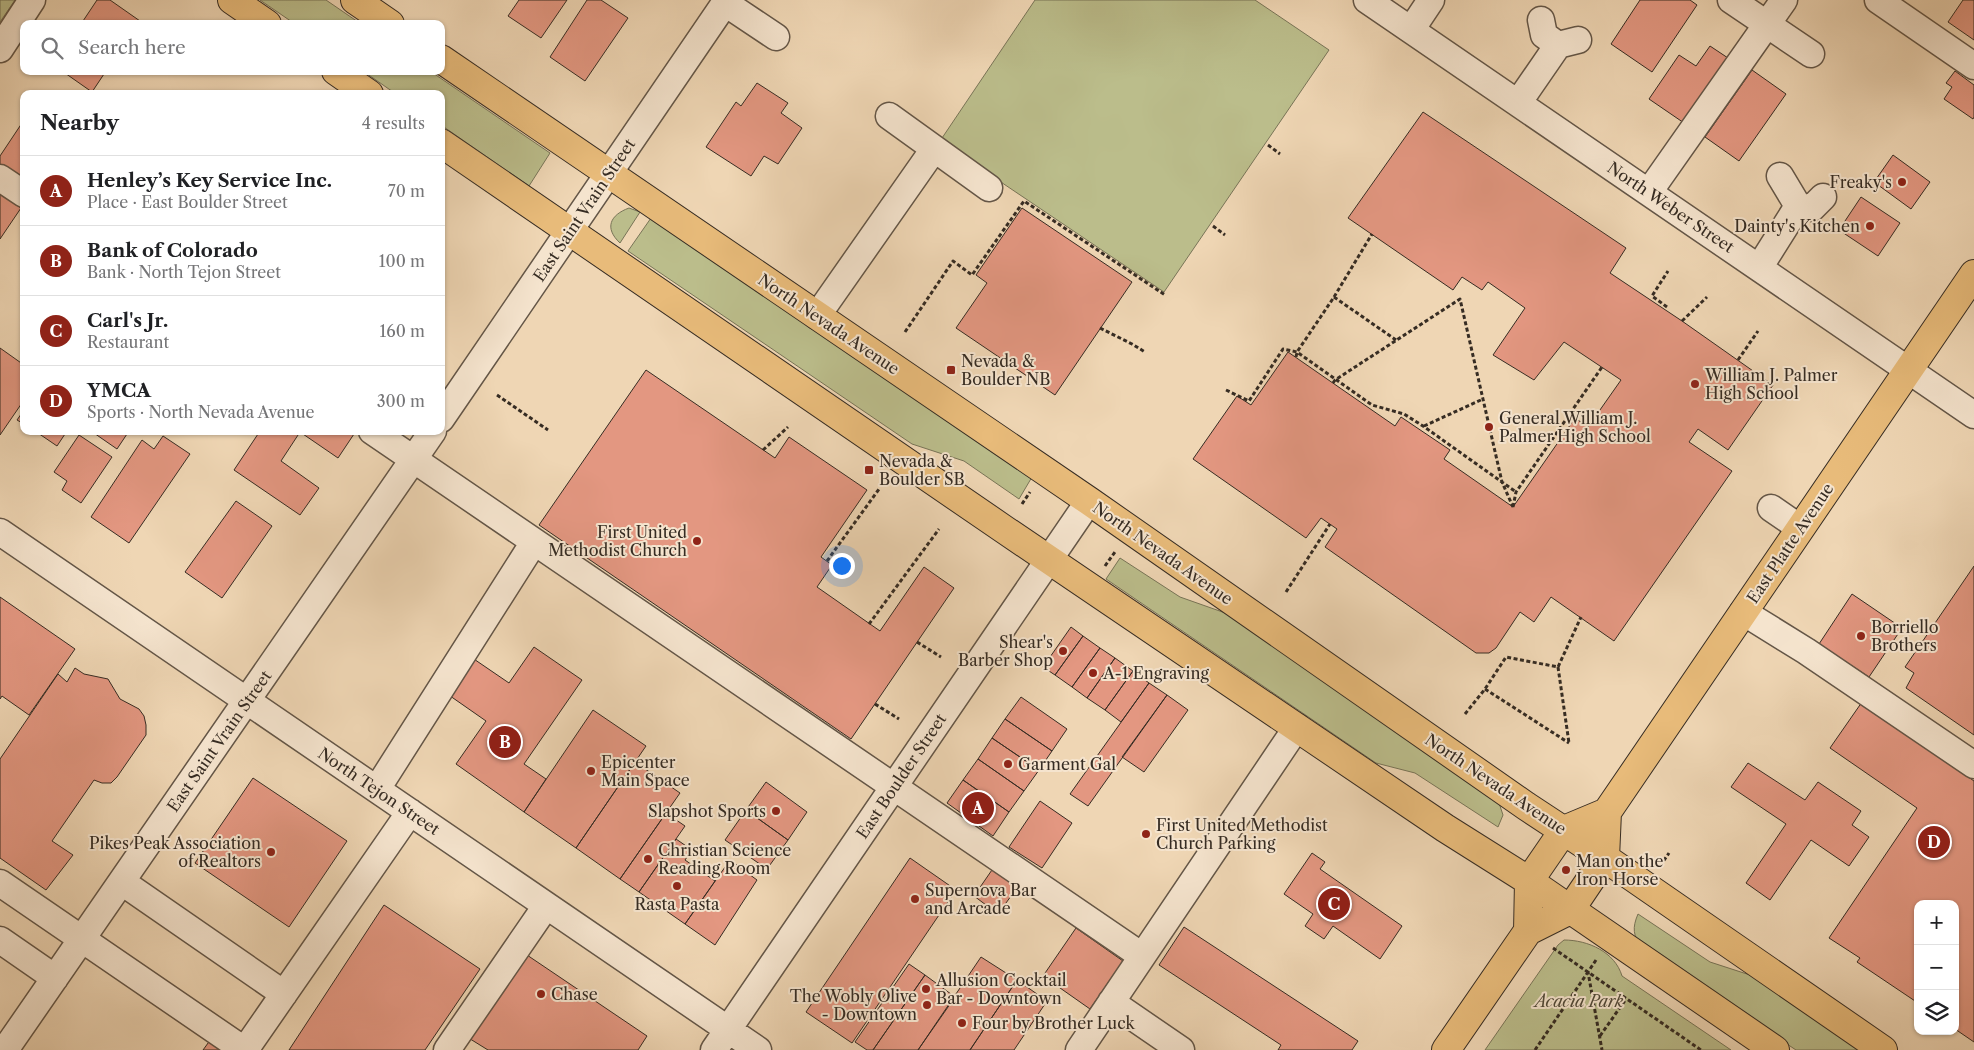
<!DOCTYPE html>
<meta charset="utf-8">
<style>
:root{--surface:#fff;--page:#f6f6f6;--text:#202124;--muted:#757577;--line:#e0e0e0;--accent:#8f2418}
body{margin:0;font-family:"Libre Caslon Text",serif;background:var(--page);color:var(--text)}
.controls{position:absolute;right:15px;bottom:15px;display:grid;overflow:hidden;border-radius:10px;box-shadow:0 1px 4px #0004}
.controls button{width:45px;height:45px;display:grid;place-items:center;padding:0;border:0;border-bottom:1px solid var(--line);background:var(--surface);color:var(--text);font:25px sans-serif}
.you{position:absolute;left:841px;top:565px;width:18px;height:18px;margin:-12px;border:4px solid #fff;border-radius:50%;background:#1a73e8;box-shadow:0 0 0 8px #1a73e833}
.badge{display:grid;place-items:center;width:32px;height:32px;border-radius:50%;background:var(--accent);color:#fff;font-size:16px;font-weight:700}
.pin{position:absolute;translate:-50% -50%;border:2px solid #fff;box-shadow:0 1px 5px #0006}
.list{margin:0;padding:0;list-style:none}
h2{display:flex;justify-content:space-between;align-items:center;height:65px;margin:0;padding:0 20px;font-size:21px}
h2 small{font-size:16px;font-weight:400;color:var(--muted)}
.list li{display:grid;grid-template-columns:32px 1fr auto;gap:15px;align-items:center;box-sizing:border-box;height:70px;padding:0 20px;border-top:1px solid var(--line)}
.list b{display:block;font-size:19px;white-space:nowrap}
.list p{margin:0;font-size:16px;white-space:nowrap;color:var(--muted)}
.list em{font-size:16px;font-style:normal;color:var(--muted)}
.icon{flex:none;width:28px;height:28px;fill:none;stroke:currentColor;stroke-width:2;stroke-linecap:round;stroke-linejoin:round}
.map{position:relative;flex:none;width:1974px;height:1050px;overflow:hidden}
.search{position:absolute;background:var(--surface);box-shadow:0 1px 4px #0004;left:20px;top:20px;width:425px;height:55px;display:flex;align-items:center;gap:12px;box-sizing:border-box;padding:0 18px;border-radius:10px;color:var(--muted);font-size:19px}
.panel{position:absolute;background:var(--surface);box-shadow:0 1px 4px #0004;left:20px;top:90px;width:425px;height:345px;border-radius:10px}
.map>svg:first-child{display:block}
.green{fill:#bbbd8b;stroke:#787457}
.building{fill:#e39781;stroke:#362c23}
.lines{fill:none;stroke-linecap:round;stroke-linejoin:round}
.minor-casing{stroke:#645647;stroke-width:29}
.major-casing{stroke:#362c23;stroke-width:30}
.path{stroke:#362c23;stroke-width:3;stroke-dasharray:4 2.5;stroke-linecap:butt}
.minor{stroke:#f5e4ce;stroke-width:26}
.major{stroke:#e8bb7a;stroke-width:28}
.poi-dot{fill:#8f2418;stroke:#f5e4ce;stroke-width:2}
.labels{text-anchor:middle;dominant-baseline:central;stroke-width:4;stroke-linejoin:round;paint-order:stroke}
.poi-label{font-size:16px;fill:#362c23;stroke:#f5e4ce;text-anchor:start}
.street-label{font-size:16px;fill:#362c23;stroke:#f5e4ce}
.park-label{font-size:16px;font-style:italic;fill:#514938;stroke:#f5e4ce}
</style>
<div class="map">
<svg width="1974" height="1050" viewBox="0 0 1974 1050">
<rect width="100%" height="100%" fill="#efd6b4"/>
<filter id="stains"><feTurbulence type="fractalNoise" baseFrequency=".004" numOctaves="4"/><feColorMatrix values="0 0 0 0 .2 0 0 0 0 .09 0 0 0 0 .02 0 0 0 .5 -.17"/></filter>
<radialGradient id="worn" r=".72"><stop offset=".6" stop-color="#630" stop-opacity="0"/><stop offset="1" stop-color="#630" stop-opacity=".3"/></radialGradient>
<path class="green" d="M 0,0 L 15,0 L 0,22 Z
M 260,0 L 326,0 L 361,24 L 295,24 Z
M 1035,0 L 1255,0 L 1329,50 L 1164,292 L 940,141 Z
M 363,71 L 430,71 L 550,153 L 529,186 L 441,125 L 441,94 L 396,94 Z
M 629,208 L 640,212 L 620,243 C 604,228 610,215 629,208 Z
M 651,218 L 1032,477 L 1019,499 L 964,461 L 912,444 L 628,251 Z
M 1120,558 L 1180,597 L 1231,615 L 1499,803 L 1503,815 L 1498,827 L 1415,773 L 1376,763 L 1106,579 Z
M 1638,914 L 1710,962 L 1750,975 L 1860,1050 L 1796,1050 L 1642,947 C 1633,936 1632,928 1638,914 Z
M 1564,940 C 1588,940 1615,952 1622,976 L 1731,1050 L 1485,1050 L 1558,945 Z"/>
<path class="building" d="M 97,0 L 110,0 L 140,21 L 138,24 L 81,24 Z
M 519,0 L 567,0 L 541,38 L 508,16 Z
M 587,0 L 601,0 L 628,18 L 585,81 L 550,57 Z
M 1640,0 L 1690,0 L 1697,5 L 1652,72 L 1611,44 Z
M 1963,0 L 1974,0 L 1974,40 L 1948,22 Z
M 1710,46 L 1731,60 L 1687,125 L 1649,99 L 1679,55 L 1696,66 Z
M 1752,70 L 1786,94 L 1739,161 L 1705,137 Z
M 62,71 L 106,71 L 92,92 Z
M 1955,71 L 1974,85 L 1974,117 L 1973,119 L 1944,99 L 1952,87 L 1946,83 Z
M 757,83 L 788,103 L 781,113 L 802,128 L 778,164 L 764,156 L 751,176 L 706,147 L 736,102 L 741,106 Z
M 1423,112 L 1626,248 L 1610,273 L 1682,321 L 1773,385 L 1728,450 L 1698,429 L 1689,442 L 1732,471 L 1614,641 L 1551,597 L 1534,622 L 1520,612 L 1496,648 L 1489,653 L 1476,653 L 1325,547 L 1337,529 L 1321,518 L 1306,538 L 1193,459 L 1237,396 L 1251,405 L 1288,352 L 1395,426 L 1401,417 L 1450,450 L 1444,459 L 1513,507 L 1575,418 L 1588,427 L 1621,380 L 1564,342 L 1534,380 L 1493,355 L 1525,308 L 1488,282 L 1482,290 L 1462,277 L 1453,290 L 1348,218 Z
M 24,120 L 24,182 L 0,166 L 0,156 Z
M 1893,155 L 1930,182 L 1911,209 L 1874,182 Z
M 0,194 L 21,208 L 0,239 Z
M 1861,197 L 1900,223 L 1878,256 L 1839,230 Z
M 1022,208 L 1132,282 L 1055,395 L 956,328 L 987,283 L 976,275 Z
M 0,348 L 24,365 L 24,400 L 0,435 Z
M 646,370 L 775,458 L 789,437 L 867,490 L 821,557 L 832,565 L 817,587 L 880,631 L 924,567 L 954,588 L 851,739 L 539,525 Z
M 24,410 L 24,424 L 17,420 Z
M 35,431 L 67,431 L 57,446 Z
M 91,431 L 129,431 L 117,449 Z
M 260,431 L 356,431 L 338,458 L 300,432 L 281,461 L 319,488 L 300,515 L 234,470 Z
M 79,435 L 112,457 L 81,503 L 62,490 L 67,481 L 54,472 Z
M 163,436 L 190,454 L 129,543 L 91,517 L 142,440 L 154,449 Z
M 236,501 L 272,526 L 222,598 L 185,572 Z
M 1974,566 L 1974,735 L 1906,688 L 1914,673 L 1905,667 Z
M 1852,594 L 1902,628 L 1869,677 L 1819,644 Z
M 0,597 L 75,649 L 29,715 L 2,696 L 0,699 Z
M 1071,627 L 1083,636 L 1055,675 L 1043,667 Z
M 1083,636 L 1100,648 L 1072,687 L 1055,675 Z
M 534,647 L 582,680 L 524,764 L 546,779 L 524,812 L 456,764 L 486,721 L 443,691 L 468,655 L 509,683 Z
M 1100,648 L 1115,658 L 1087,698 L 1072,687 Z
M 1115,658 L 1133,671 L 1105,710 L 1087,698 Z
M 75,668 L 84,674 L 108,679 L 120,699 L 139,709 L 144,716 L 146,725 L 146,735 L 117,777 L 111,783 L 102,783 L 94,780 L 52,841 L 73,855 L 46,890 L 0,858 L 0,759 L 58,674 L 67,682 Z
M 1133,671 L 1149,683 L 1121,722 L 1105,710 Z
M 1149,683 L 1167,695 L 1088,806 L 1070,794 Z
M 1167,695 L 1188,710 L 1144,772 L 1122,757 Z
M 1021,697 L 1067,729 L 1052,751 L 1005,719 Z
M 1862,702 L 1974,781 L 1974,1042 L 1955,1029 L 1955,904 L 1918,904 L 1918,1003 L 1857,962 L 1860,958 L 1829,938 L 1917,808 L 1830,748 Z
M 593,710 L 646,746 L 576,848 L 524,812 Z
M 1005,719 L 1052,751 L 1039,770 L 992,738 Z
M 992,738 L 1039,770 L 1024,791 L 978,759 Z
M 978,759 L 1024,791 L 1009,812 L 963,780 Z
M 635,762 L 680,793 L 620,879 L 576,848 Z
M 1748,763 L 1805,800 L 1818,782 L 1861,811 L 1852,825 L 1869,837 L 1849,866 L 1811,840 L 1770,900 L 1746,883 L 1786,824 L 1731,787 Z
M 253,778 L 347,841 L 289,927 L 195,863 Z
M 963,780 L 1009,812 L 993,836 L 947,803 Z
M 766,782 L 807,812 L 788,840 L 746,810 Z
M 1040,801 L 1072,823 L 1042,868 L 1009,847 Z
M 746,810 L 788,840 L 767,869 L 725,840 Z
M 666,813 L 685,826 L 639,892 L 620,879 Z
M 676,839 L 692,850 L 685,860 L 715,881 L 685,924 L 639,892 Z
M 1312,853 L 1325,862 L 1320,869 L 1402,926 L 1380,959 L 1333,926 L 1324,939 L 1305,926 L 1313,914 L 1284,894 Z
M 910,858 L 956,890 L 852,1043 L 806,1012 Z
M 730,860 L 757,880 L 715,945 L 685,924 Z
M 994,867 L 1019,885 L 998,914 L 974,896 Z
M 384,905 L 480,969 L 425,1050 L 289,1050 Z
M 1184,927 L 1358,1041 L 1352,1050 L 1278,1050 L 1281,1045 L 1159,965 Z
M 1076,928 L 1123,961 L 1090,1009 L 1043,976 Z
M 524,953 L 647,1036 L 638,1050 L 488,1050 L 467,1037 Z
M 981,957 L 1017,980 L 970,1050 L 918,1050 Z
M 909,964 L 925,975 L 873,1050 L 867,1050 L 855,1042 Z
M 925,975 L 955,997 L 918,1050 L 873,1050 Z
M 1017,980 L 1047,1001 L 1014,1050 L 970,1050 Z
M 211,1039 L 227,1050 L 203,1050 Z"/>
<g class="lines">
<g class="minor-casing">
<path id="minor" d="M 1367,0 L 1974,415
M 1731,0 L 1811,54
M 1878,0 L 1974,66
M 725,3 L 776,37
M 1541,20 L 1544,35 L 1558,45 L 1578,40
M 1411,30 L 1431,0
M 0,49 L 32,0
M 1518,103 L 1558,45
M 889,116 L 989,188
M 1780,176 L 1798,206 L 1812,208 L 1823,197
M 0,178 L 24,194
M 1649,192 L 1784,0
M 1759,268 L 1798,206
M 817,316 L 934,149
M 441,419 L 727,0
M 372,431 L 1142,956
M 1771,508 L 1800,528
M 0,532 L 758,1050
M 1743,612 L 1806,651 L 1974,765
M 377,789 L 534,542
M 122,882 L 284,994
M 0,883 L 244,1050
M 0,940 L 55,978
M 1111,1002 L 1181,1050
M 5,1050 L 433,431
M 245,1050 L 410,812
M 447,1050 L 546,906
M 714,1050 L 1089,501
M 1079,1050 L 1297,727"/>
</g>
<g class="major-casing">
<path id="major" d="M 232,0 L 267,24
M 355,0 L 390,24
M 441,59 L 1089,501 L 1526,806 L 1605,858 L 1883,1050
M 336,71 L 369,94
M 441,143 L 1005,530 L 1445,828 L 1529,881 L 1775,1050
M 1528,931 L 1529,881 L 1564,830 L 1607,812
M 1446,1050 L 1528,931 L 1570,910 L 1605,858 L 1607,812 L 1974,274"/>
</g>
<path class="path" d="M 1268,145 L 1280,154
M 1213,226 L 1225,235
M 1334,297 L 1396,340
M 1667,307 L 1652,296 L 1668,271
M 1682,321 L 1707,297
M 1100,328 L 1132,344 L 1145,352
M 905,332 L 953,261 L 972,275 L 1024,201 L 1165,295
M 1296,357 L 1297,352 L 1334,297 L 1372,234
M 1738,360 L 1758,331
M 1333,383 L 1335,380 L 1460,299 L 1502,482 L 1513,507
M 1226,390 L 1249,401 L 1283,349 L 1297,352 L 1372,405 L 1404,414 L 1423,426 L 1516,492
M 497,395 L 548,430
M 1424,426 L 1483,399
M 763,450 L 788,427
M 1022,504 L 1030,492
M 1513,507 L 1516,492 L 1602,367
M 827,561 L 879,489
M 1105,566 L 1115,552
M 1286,592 L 1330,524
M 869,624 L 939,529
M 917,642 L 941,657
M 1558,667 L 1569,743
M 1485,689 L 1569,743
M 875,704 L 899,719
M 1465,714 L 1485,689 L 1506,657 L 1558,667 L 1581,617
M 1660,866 L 1669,853
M 1553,948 L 1701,1050
M 1596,960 L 1588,972 L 1602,1050
M 1600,1036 L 1626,999
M 1535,1050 L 1588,972"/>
<use href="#minor" class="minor"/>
<use href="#major" class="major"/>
</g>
<g class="poi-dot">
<circle cx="1902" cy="182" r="5"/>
<circle cx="1870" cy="226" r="5"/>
<rect x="946" y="365" width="10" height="10" rx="2.5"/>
<circle cx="1695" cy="384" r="5"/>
<circle cx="1489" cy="427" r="5"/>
<rect x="864" y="465" width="10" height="10" rx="2.5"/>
<circle cx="697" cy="541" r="5"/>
<circle cx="1861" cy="636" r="5"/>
<circle cx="1063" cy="651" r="5"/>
<circle cx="1093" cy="673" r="5"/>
<circle cx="1008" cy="764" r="5"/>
<circle cx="591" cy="771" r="5"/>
<circle cx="776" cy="811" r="5"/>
<circle cx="1146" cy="834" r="5"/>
<circle cx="271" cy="852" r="5"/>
<circle cx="648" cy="859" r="5"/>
<circle cx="1566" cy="870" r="5"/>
<circle cx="677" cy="886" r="5"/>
<circle cx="915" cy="899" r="5"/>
<circle cx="926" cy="989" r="5"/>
<circle cx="541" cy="994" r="5"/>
<circle cx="927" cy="1005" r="5"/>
<circle cx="962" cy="1023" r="5"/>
</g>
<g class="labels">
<g class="poi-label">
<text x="1892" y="182" text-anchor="end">Freaky's</text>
<text x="1860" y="226" text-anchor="end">Dainty's Kitchen</text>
<text x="961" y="361">Nevada &amp;<tspan x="961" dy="18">Boulder NB</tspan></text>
<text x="1705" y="375">William J. Palmer<tspan x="1705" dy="18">High School</tspan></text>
<text x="1499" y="418">General William J.<tspan x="1499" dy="18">Palmer High School</tspan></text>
<text x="879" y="461">Nevada &amp;<tspan x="879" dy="18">Boulder SB</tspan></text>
<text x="687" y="532" text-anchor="end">First United<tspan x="687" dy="18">Methodist Church</tspan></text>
<text x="1871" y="627">Borriello<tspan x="1871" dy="18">Brothers</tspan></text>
<text x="1053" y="642" text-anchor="end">Shear's<tspan x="1053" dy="18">Barber Shop</tspan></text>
<text x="1103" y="673">A-1 Engraving</text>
<text x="601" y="762">Epicenter<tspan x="601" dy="18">Main Space</tspan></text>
<text x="1018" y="764">Garment Gal</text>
<text x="766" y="811" text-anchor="end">Slapshot Sports</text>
<text x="1156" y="825">First United Methodist<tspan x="1156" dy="18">Church Parking</tspan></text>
<text x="261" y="843" text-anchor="end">Pikes Peak Association<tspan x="261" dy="18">of Realtors</tspan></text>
<text x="658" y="850">Christian Science<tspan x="658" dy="18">Reading Room</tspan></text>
<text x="1576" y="861">Man on the<tspan x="1576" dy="18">Iron Horse</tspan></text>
<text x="925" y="890">Supernova Bar<tspan x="925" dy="18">and Arcade</tspan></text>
<text x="677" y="904" text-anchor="middle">Rasta Pasta</text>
<text x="936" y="980">Allusion Cocktail<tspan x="936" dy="18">Bar - Downtown</tspan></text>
<text x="551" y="994">Chase</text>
<text x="917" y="996" text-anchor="end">The Wobly Olive<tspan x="917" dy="18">- Downtown</tspan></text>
<text x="972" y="1023">Four by Brother Luck</text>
</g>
<g class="street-label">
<text transform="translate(1671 207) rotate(34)">North Weber Street</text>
<text transform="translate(584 210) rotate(-56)">East Saint Vrain Street</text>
<text transform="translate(829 324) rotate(34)">North Nevada Avenue</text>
<text transform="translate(1790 543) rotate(-56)">East Platte Avenue</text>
<text transform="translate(1163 553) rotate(35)">North Nevada Avenue</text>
<text transform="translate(219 741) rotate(-55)">East Saint Vrain Street</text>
<text transform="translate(901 776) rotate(-56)">East Boulder Street</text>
<text transform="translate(1496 784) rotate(34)">North Nevada Avenue</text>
<text transform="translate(379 791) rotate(34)">North Tejon Street</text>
</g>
<g class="park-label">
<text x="1579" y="1001">Acacia Park</text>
</g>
</g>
<rect width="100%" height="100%" filter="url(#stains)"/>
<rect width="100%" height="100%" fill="url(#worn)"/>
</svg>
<div class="controls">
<button>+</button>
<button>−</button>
<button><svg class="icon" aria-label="layers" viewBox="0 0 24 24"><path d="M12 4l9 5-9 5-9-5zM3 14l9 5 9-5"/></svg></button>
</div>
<div class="you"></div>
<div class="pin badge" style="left:978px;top:808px">A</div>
<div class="pin badge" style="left:505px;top:742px">B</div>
<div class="pin badge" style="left:1334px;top:904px">C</div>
<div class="pin badge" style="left:1934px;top:842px">D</div>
<div class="search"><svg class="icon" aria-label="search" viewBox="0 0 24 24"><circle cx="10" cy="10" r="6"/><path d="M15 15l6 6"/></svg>Search here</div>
<section class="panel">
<h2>Nearby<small>4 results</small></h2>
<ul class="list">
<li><span class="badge">A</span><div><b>Henley’s Key Service Inc.</b><p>Place · East Boulder Street</p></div><em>70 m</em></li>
<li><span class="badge">B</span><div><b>Bank of Colorado</b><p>Bank · North Tejon Street</p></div><em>100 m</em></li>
<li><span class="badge">C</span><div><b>Carl's Jr.</b><p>Restaurant</p></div><em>160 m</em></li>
<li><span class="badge">D</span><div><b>YMCA</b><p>Sports · North Nevada Avenue</p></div><em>300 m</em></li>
</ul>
</section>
</div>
